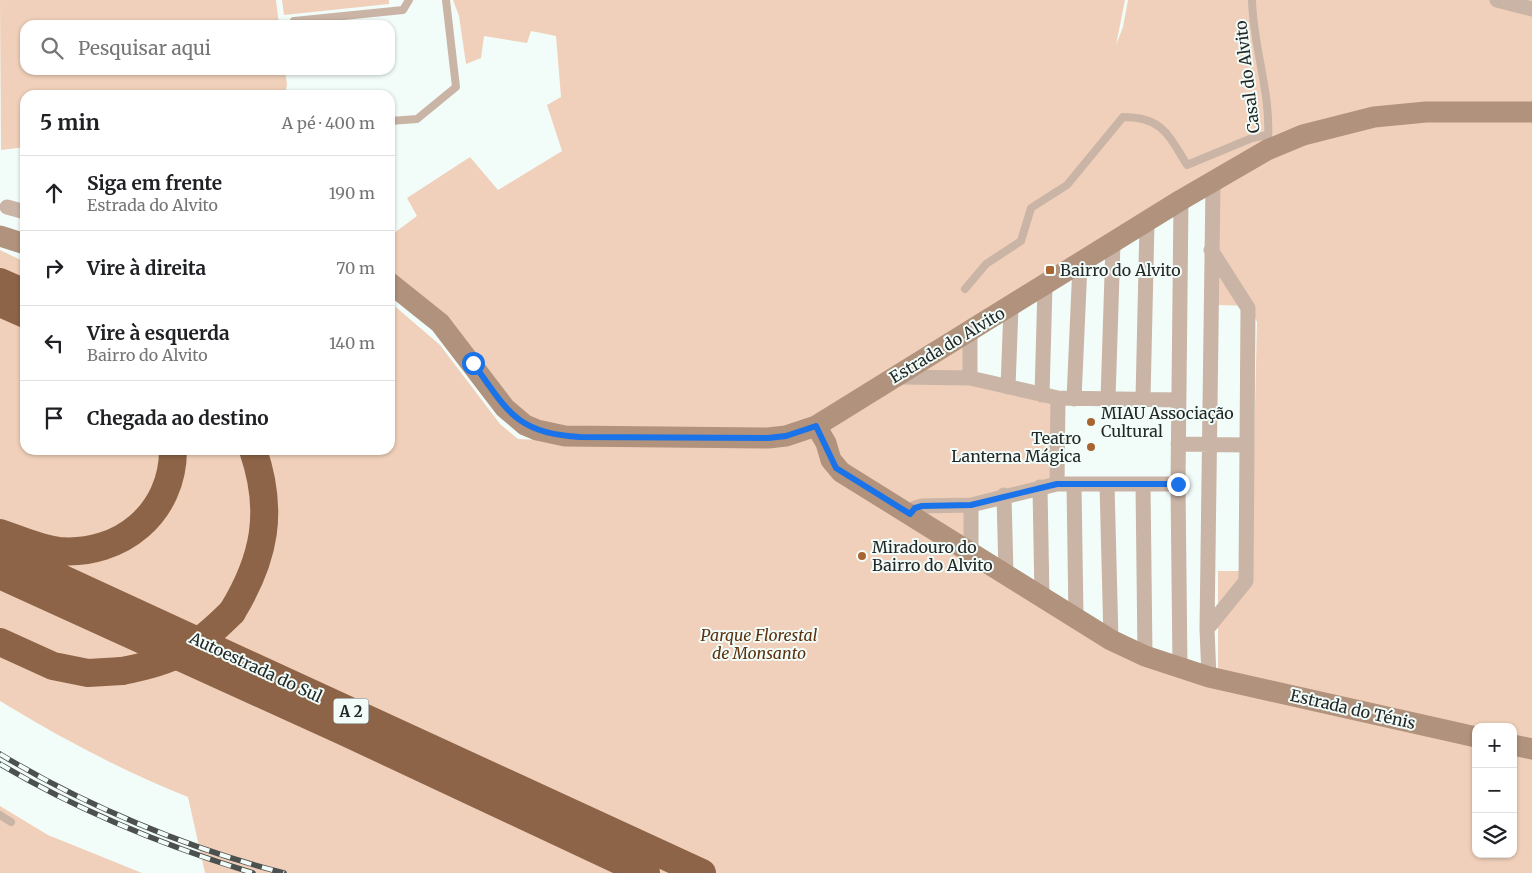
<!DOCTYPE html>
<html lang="pt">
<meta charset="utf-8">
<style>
:root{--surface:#fff;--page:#f2f2f2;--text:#202124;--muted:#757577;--line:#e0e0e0}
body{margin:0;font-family:Merriweather,serif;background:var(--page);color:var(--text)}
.controls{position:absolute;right:15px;bottom:15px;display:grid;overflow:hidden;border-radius:10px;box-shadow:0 1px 4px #0004}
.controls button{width:45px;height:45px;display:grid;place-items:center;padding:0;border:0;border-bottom:1px solid var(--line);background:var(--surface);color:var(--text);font:25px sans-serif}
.stop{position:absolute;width:15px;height:15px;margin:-11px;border:4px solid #1a73e8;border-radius:50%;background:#fff}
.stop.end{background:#1a73e8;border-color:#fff;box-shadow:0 1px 5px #0008}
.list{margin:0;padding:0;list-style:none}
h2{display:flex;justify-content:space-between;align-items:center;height:65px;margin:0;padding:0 20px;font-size:21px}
h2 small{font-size:16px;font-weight:400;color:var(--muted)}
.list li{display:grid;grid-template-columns:32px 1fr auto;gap:15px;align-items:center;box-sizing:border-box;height:75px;padding:0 20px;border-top:1px solid var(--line)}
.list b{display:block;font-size:19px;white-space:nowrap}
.list p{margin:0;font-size:16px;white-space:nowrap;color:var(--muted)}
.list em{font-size:16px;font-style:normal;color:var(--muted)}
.icon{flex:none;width:28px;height:28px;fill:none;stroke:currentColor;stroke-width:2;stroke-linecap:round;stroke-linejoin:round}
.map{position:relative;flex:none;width:1532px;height:873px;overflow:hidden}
.search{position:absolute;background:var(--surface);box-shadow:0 1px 4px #0004;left:20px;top:20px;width:375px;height:55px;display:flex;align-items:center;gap:12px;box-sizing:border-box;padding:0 18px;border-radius:15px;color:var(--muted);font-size:19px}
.panel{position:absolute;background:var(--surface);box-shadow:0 1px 4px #0004;left:20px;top:90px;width:375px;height:365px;border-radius:15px}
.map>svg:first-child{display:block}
.green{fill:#f0d0ba;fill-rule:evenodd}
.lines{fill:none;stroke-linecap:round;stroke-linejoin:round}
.lane{stroke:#c9b4a6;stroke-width:8}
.street{stroke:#c9b4a6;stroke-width:15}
.secondary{stroke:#b0927d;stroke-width:21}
.highway{stroke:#8d6447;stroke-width:28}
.rail-casing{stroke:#4c5150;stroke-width:5.5}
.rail{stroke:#f2fdfa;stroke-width:4;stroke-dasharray:11;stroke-linecap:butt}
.highway-bridge{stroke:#8d6447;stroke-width:28}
.route{stroke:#1a73e8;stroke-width:6}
.poi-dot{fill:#a86532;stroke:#f2fdfa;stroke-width:2}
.labels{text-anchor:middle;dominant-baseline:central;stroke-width:4;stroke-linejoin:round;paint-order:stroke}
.shield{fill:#f2fdfa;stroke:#616766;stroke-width:1}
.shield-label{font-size:15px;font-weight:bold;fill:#232726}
.street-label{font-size:16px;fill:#232726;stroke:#f2fdfa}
.poi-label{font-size:16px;fill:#232726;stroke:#f2fdfa;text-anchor:start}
.park-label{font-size:16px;font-style:italic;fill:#5d310d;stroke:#f2fdfa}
</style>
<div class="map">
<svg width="1532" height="873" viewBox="0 0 1532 873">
<rect width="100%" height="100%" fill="#f2fdfa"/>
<path class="green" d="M 0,0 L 276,0 L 279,25 L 25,25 L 25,70 L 285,70 L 287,84 L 285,95 L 25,95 L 25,147 L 1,150 Z
M 282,0 L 389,0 L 389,4 L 284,15 Z
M 453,0 L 1125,0 L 1116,45 L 1123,27 L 1128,0 L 1532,0 L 1532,873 L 205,873 L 188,797 C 122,771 61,738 0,701 L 0,293 L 25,304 L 25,450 L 390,450 L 390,302 L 440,345 L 500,424 L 518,439 L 607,443 L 540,425 L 512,405 L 444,315 L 390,272 L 390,236 L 417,216 L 407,198 L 470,157 L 498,190 L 562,151 L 547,105 L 561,97 L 556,36 L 531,31 L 527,43 L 484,36 L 481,58 L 466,64 L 459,16 ZM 1218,176 L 1218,305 L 1249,306 L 1257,322 L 1251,571 L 1218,571 L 1218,681 L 1140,652 L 968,543 L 968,501 L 1058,483 L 1058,394 L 969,372 L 969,326 ZM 1476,727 L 1513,727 L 1513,854 L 1476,854 Z
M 0,250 L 25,262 L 25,279 L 0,268 Z
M 0,806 L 48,835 L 142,873 L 0,873 Z"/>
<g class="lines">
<path class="lane" d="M 1252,0 C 1253,47 1271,92 1268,139
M 294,21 L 403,10 L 409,0
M 390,121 L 417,119 L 456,87 L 446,0
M 965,289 L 986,264 L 1021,241 L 1031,208 L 1067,185 L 1123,117 C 1162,117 1168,134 1187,165 L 1252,138 L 1268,135
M 0,815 L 11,822"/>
<path class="street" d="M 1497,0 L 1532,9
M 7,207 L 25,212
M 899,374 L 904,377 L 970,378 L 1058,398 L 1179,400
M 970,378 L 970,332
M 1008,387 L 1011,307
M 1042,395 L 1045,286
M 1074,399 L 1080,264
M 1108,399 L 1113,244
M 1143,399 L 1147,223
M 1178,444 L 1246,445
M 1057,484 L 1058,398
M 1074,484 L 1076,618
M 1107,484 L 1111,640
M 1143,484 L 1145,656
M 1040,487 L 1042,598
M 1004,495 L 1006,574
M 910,514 L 915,508 L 922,506 L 971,505 L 1057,484 L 1178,484
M 971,552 L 971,505
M 1207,629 L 1246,581 L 1248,308 L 1211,250
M 1180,668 L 1178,484 L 1181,200
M 1209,677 L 1207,629 L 1213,183"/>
<path class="secondary" d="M 0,236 L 25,244
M 390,283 L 440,323 L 505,408 L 525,425 L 537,430 L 565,436 L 768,438 L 786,436 L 816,426 L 1181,200 L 1267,150 L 1303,135 L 1374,117 L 1426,112 L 1532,112
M 816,426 L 826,443 L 831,460 L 841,472 L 1111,640 L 1145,656 L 1209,677 L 1476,737
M 1513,745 L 1532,749"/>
<path class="highway" d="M 0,282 L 25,293
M 0,303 L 25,314
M 0,533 C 18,539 40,549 59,551 C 121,556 173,513 173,450
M 0,550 L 702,873
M 0,575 L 345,732 L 646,873
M 232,612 C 265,558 274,511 253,450
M 0,642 L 53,666 L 88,673 L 122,671"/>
<g class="rail-casing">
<path id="rail" d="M 0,754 C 84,805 189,849 284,873
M 0,764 C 79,811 165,846 253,873"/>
</g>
<use href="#rail" class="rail"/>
<path class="highway-bridge" d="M 122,671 C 175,661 194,650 232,612"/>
</g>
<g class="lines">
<path class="route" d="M 473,363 C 507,410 516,434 580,437 L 768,438 L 786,436 L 816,426 L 836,468 L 910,514 L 915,508 L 922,506 L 971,505 L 1057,484 L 1178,484"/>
</g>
<g class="poi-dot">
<rect x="1045" y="265" width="10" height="10" rx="2.5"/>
<circle cx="1091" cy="422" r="5"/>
<circle cx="1091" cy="447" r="5"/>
<circle cx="862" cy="556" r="5"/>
</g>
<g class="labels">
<rect class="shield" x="333.5" y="698.5" width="35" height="25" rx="4"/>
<g class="shield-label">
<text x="351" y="711">A 2</text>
</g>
<g class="street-label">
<text transform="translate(1247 77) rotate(-97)">Casal do Alvito</text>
<text transform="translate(947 345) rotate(-31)">Estrada do Alvito</text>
<text transform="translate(256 667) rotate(25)">Autoestrada do Sul</text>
<text transform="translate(1353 709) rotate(13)">Estrada do Ténis</text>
</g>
<g class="poi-label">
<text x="1060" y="270">Bairro do Alvito</text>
<text x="1101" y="413">MIAU Associação<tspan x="1101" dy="18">Cultural</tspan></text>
<text x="1081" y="438" text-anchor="end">Teatro<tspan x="1081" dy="18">Lanterna Mágica</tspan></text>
<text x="872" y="547">Miradouro do<tspan x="872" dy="18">Bairro do Alvito</tspan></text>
</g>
<g class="park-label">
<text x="759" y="635">Parque Florestal<tspan x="759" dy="18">de Monsanto</tspan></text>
</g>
</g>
</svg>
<div class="controls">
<button>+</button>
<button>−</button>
<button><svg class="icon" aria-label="layers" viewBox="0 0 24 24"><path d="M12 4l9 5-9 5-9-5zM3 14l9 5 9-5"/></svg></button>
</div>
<div class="stop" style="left:473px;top:363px"></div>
<div class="stop end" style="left:1178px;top:484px"></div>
<div class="search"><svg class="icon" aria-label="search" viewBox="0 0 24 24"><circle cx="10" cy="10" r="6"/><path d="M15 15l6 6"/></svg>Pesquisar aqui</div>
<section class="panel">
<h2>5 min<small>A pé · 400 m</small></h2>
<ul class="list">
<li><svg class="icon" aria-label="ahead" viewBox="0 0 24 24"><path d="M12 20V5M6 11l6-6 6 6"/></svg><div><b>Siga em frente</b><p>Estrada do Alvito</p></div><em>190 m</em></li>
<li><svg class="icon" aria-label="right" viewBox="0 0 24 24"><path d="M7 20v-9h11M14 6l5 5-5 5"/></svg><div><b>Vire à direita</b></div><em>70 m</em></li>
<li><svg class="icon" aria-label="left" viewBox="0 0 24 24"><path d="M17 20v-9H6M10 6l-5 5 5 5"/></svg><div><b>Vire à esquerda</b><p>Bairro do Alvito</p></div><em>140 m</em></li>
<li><svg class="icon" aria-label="arrive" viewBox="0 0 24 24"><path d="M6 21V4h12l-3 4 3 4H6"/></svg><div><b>Chegada ao destino</b></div></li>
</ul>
</section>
</div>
